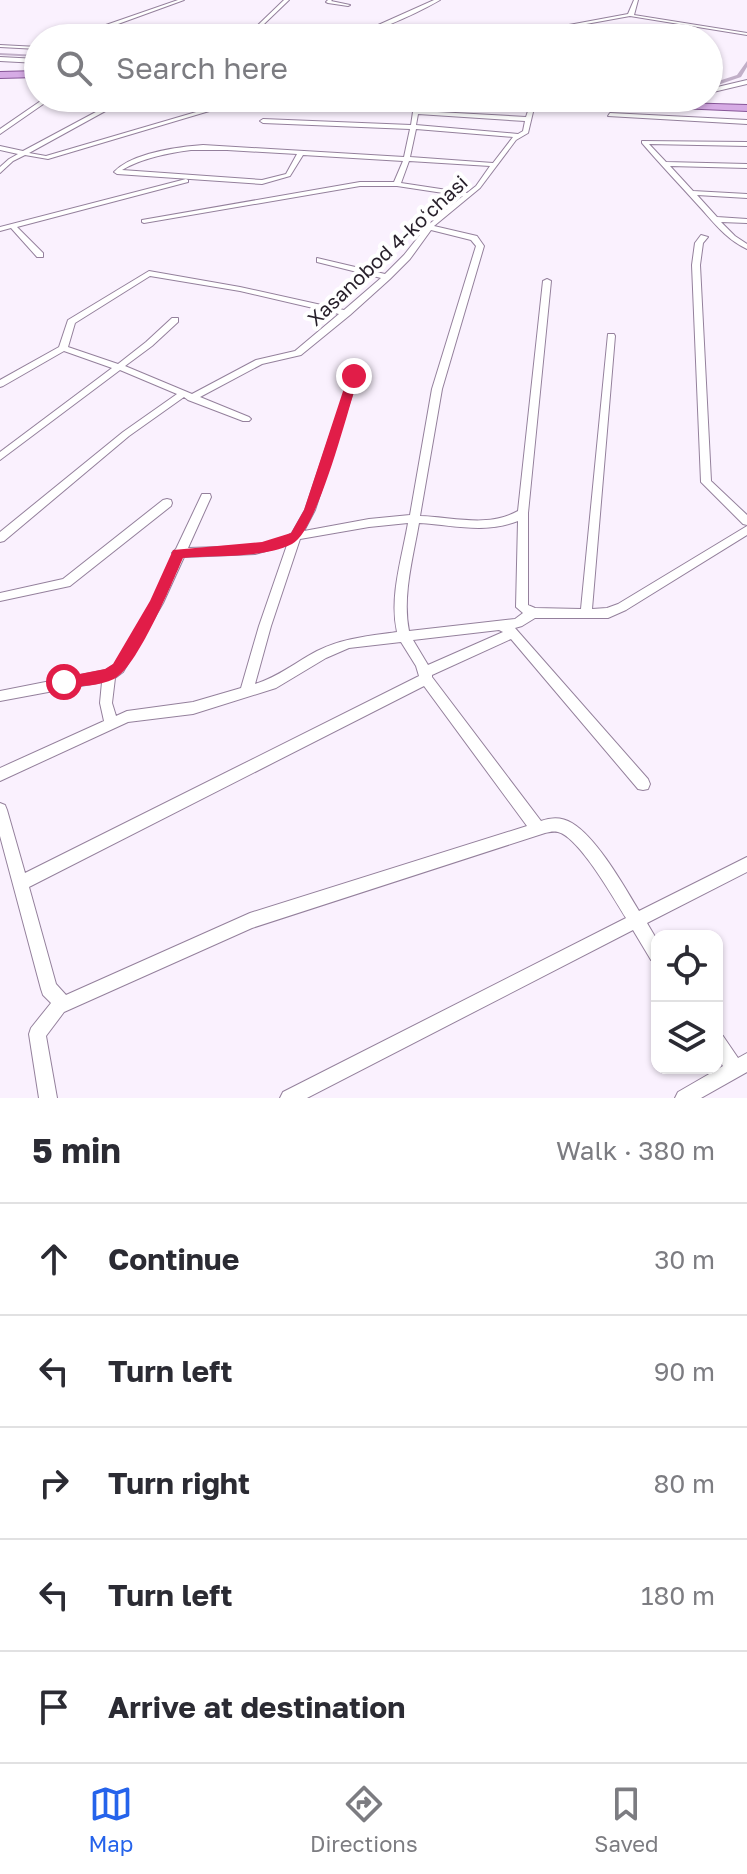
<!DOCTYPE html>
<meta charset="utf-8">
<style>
:root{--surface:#fff;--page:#f2f2f3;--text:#2b2b33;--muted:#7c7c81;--line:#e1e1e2;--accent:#2563eb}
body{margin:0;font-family:"Golos Text",sans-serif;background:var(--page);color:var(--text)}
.controls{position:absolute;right:24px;bottom:24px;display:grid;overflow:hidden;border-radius:16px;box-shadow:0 2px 6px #0004}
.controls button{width:72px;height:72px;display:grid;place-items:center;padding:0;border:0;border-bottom:2px solid var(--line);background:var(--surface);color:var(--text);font:40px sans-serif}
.stop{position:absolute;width:24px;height:24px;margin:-18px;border:6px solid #e11d48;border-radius:50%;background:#fff}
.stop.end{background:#e11d48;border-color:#fff;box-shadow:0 2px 8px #0008}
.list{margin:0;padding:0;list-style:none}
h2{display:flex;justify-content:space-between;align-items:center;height:104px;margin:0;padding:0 32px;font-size:34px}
h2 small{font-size:26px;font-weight:400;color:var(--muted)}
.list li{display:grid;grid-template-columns:52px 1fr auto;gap:24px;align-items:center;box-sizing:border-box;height:112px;padding:0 32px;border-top:2px solid var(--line)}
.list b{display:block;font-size:30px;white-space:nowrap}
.list em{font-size:26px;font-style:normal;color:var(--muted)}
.icon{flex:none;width:44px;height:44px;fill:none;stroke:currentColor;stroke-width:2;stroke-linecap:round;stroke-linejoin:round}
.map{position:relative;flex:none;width:747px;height:1098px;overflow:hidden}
.search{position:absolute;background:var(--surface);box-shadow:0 2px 6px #0004;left:24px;right:24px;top:24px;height:88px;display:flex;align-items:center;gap:20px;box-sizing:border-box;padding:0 28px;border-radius:44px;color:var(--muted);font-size:30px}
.sheet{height:664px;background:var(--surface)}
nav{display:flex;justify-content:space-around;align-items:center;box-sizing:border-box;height:112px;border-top:2px solid var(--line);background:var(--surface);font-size:22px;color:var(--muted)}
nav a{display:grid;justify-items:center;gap:4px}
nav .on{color:var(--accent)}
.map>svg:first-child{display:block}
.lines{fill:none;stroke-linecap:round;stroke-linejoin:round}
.canal{fill:#c1afc8;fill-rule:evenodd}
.minor-casing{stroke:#94809c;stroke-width:2}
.primary-casing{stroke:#875698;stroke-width:2}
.minor{fill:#fff;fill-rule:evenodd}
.primary{fill:#d6abe5;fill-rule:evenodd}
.route{fill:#e11d48}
.labels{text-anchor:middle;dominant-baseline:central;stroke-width:8;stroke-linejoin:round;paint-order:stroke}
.far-street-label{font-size:20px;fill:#271f2a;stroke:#fff}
</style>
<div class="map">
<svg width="747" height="1098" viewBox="0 0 747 1098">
<rect width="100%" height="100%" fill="#faf1fe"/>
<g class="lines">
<path class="canal" d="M 243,28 L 309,38 L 297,38 L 243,30 L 156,38 Z
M 0,53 L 38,55 L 38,57 L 0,55 Z
M 747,61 L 747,67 L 741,77 L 709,88 L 709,84 L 737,75 Z"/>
<g class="minor-casing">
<path id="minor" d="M 178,0 L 184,0 L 107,28 L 96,38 L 91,38 L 103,26 Z
M 284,0 L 289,0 L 263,25 L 330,38 C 305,38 281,28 256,27 C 217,26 178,38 139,38 L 224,26 L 258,25 Z
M 328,0 L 332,0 L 331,1 L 350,5 L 348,6 L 328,3 L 326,2 Z
M 434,0 L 440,0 C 414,15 365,38 335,38 L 376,26 Z
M 634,0 L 638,0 L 634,15 L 747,33 L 747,35 L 630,16 L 542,32 L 438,38 L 542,30 L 628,14 Z
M 239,33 L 283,37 L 285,38 L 239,35 L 200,37 L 198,36 Z
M 0,45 L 38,47 L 38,49 L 0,47 Z
M 0,57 L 38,59 L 38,63 L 0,61 Z
M 747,80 L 747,84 L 709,93 L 709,89 Z
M 45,98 L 52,98 L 0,134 L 0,129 Z
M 122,98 L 129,98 L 29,153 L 46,156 L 244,98 L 253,98 L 48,159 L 25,155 L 13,161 L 0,173 L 0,167 L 9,159 L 18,154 L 0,150 L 0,146 L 23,151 Z
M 419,98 L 425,98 L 419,111 L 526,117 L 528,111 L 533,112 L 528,133 L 516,140 L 480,188 L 434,226 L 477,236 L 484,246 L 442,389 L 420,516 C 454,517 487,528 518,511 L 543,281 L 547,279 L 551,281 L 528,513 L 528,605 L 535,608 L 581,609 L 608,334 L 614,334 L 615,336 L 592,609 L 607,608 L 618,604 L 747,526 L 747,535 L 626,610 L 608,618 L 535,618 L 522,626 L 515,628 L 648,779 L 650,784 L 648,789 L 643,790 L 638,789 L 511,639 L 432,675 L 432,677 L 541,821 C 552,817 562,817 572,823 C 597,838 624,886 639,911 L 747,857 L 747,872 L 647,923 L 657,940 L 657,962 L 651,960 L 633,930 L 307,1098 L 280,1098 L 283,1092 L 626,918 C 614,899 579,837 558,832 C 553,831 550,832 545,833 L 252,928 L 64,1012 L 46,1036 L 57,1098 L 39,1098 L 29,1034 L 31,1028 L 51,1003 L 43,995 L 41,989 L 0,836 L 0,803 L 5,805 L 7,810 L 25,873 L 419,676 L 416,666 L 401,642 L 349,648 L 326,658 L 276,688 L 193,714 L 128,722 L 0,781 L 0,768 L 104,721 L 100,703 L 102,682 L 0,701 L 0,691 L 106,670 L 115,664 L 152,601 L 174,555 L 172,553 L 176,549 L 202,494 L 210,494 L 211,497 L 188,548 L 255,546 L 280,540 L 292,533 L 305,510 L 350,376 L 359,363 L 362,362 L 366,365 L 358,376 L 315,510 L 304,531 L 369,519 L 410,515 L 432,389 L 476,246 L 471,240 L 431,230 L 410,259 L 390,279 L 350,315 L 301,355 L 262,364 L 200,397 L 249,417 L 251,419 L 249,421 L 243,421 L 188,400 L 184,397 L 129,436 L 4,541 L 0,542 L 0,532 L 123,432 L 177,394 L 120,370 L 0,460 L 0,452 L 112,368 L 64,351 L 3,386 L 0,387 L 0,380 L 59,347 L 68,320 L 149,271 L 240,287 L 344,310 L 381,278 L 317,262 L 317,258 L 385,274 L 404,255 L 427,226 L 463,196 L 397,186 L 360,186 L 144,223 L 142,222 L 142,220 L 360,182 L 394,182 L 403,161 L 303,155 L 290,176 L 262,184 L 117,174 L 114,172 C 132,153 177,147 203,145 L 404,157 L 410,129 L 263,123 L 260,121 L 263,119 L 411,125 L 413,112 ZM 418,114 L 525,121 L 523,131 L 518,134 L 416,125 ZM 416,129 L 513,137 L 493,163 L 410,157 ZM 191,150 L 227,150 L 297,154 L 286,174 L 262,180 L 122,170 C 142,158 168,153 191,150 ZM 409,161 L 490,166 L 476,186 L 467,193 L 401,183 ZM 150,276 L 240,291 L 339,314 L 295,351 L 256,360 L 192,394 L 125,366 L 152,346 L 178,322 L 178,318 L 172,318 L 146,342 L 118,364 L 68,347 L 75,323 ZM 518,521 L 516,607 L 523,613 L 515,619 L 409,631 C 402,596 413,558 419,523 C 453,525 485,534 518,521 ZM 408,523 C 402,558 389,597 397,632 C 369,636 343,638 317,651 C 296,662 278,677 255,684 L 271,626 L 300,539 L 369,527 ZM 287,545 L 259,626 L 241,688 L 193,702 L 127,711 L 116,716 L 112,703 L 115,678 L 123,672 L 163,603 L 184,557 L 255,554 ZM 499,630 L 503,632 L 428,665 L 413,640 ZM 424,686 L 527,826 L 250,913 L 66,995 L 56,984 L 29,887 Z
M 610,113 L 747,120 L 747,124 L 608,116 Z
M 642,141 L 747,142 L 747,146 L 649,144 L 666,162 L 747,164 L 747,168 L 670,166 L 693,191 L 747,194 L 747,198 L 697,195 L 717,217 L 747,219 L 747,223 L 721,222 L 735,236 L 747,244 L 747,249 C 725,239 712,220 697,204 C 678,183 660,164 642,143 Z
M 186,179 L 188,180 L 188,182 L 17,227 L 43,253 L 43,257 L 37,257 L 11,228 L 0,231 L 0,227 Z
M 701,235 L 708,237 L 703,243 L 700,265 L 711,481 L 747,515 L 747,525 L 743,524 L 701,482 L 692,265 L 695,243 Z
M 167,499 L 171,500 L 172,503 L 171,506 L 70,586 L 0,601 L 0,593 L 63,579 L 163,500 Z
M 717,1033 L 723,1036 L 738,1058 L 747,1053 L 747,1072 L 701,1098 L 675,1098 L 678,1092 L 723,1066 L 717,1057 Z"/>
</g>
<g class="primary-casing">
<path id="primary" d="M 38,71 L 38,77 L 0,78 L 0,72 Z
M 516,98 L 747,105 L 747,111 L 520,101 Z"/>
</g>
<use href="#minor" class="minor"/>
<use href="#primary" class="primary"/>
</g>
<path class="route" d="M 354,373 L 359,376 C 348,408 318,531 292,544 C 261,559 216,555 183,558 C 172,583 137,668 114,679 C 100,686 80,686 64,688 L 59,686 L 59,678 L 105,669 L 113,664 L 150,601 L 173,550 L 262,542 L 291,533 L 304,510 L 348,376 Z"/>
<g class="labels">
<g class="far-street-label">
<text transform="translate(387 250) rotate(-43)">Xasanobod 4-koʻchasi</text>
</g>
</g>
</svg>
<div class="controls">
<button><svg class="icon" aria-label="locate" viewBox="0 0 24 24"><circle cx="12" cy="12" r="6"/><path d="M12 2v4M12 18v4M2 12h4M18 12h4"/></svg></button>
<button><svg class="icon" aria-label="layers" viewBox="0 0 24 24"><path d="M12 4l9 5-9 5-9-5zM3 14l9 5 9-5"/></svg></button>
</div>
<div class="stop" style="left:64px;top:682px"></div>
<div class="stop end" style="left:354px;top:376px"></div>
<div class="search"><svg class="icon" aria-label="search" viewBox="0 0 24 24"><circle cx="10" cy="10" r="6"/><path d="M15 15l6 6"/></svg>Search here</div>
</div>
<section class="sheet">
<h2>5 min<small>Walk · 380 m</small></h2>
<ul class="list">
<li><svg class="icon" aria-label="ahead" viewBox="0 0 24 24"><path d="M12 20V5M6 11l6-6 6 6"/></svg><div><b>Continue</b></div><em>30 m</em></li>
<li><svg class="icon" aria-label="left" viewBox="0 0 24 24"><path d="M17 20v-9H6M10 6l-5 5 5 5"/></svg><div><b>Turn left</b></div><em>90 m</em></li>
<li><svg class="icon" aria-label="right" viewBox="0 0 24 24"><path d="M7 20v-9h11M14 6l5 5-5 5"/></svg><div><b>Turn right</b></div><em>80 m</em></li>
<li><svg class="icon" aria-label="left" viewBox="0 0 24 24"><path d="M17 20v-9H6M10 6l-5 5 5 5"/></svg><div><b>Turn left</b></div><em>180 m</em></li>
<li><svg class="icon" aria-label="arrive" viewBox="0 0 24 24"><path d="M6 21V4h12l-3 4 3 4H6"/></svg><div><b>Arrive at destination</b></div></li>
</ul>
</section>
<nav>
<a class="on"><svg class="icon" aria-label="map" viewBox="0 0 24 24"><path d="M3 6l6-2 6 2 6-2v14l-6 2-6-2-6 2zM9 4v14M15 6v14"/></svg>Map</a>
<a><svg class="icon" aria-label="directions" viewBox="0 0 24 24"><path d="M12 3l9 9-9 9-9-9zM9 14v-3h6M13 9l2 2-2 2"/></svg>Directions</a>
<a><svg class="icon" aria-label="saved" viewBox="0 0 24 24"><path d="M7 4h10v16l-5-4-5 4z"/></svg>Saved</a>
</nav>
